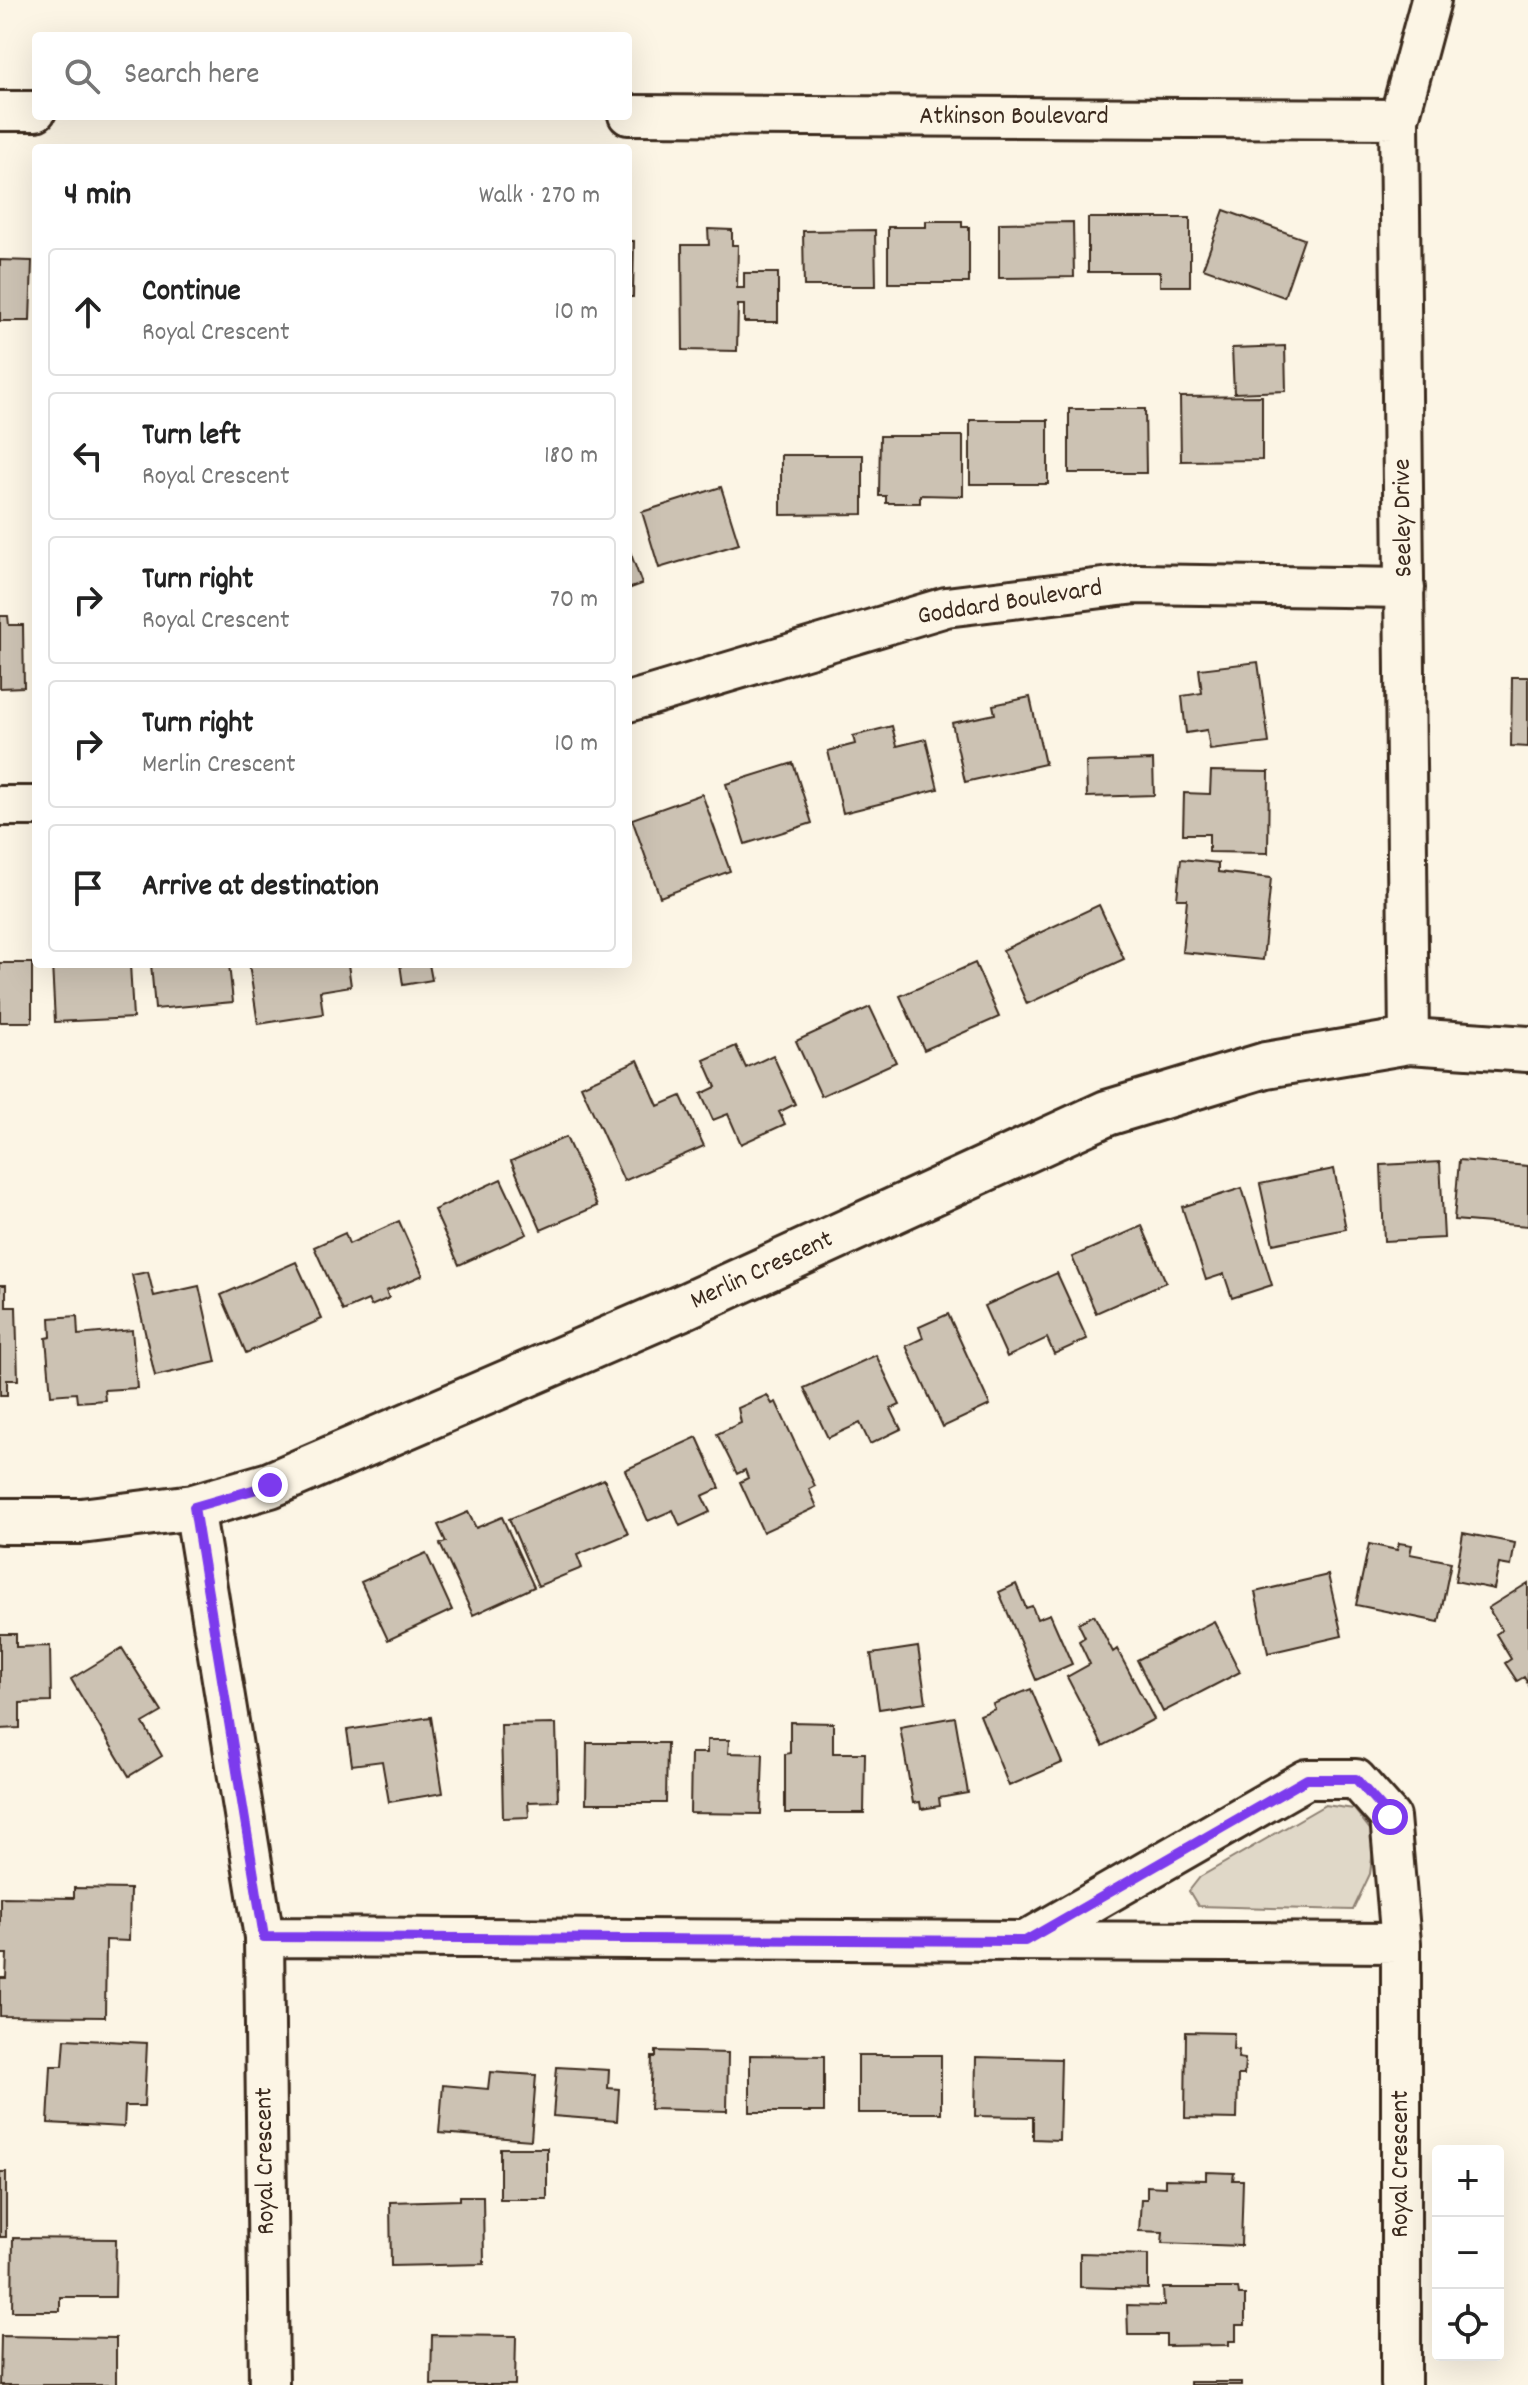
<!DOCTYPE html>
<meta charset="utf-8">
<style>
:root{--surface:#fff;--page:#f6f6f6;--text:#222;--muted:#767676;--line:#e0e0e0}
body{margin:0;font-family:Dekko,sans-serif;background:var(--page);color:var(--text)}
.controls{position:absolute;right:24px;bottom:24px;display:grid;overflow:hidden;border-radius:8px;box-shadow:0 8px 32px #0002}
.controls button{width:72px;height:72px;display:grid;place-items:center;padding:0;border:0;border-bottom:2px solid var(--line);background:var(--surface);color:var(--text);font:40px sans-serif}
.stop{position:absolute;width:24px;height:24px;margin:-18px;border:6px solid #7c3aed;border-radius:50%;background:#fff}
.stop.end{background:#7c3aed;border-color:#fff;box-shadow:0 2px 8px #0008}
.list{margin:0;padding:0;list-style:none}
h2{display:flex;justify-content:space-between;align-items:center;height:104px;margin:0;padding:0 32px;font-size:34px}
h2 small{font-size:26px;font-weight:400;color:var(--muted)}
.list li{display:grid;grid-template-columns:52px 1fr auto;gap:24px;align-items:center;box-sizing:border-box;height:128px;margin:0 16px 16px;padding:0 16px;border:2px solid var(--line);border-radius:8px}
.list b{display:block;font-size:30px;white-space:nowrap}
.list p{margin:0;font-size:26px;white-space:nowrap;color:var(--muted)}
.list em{font-size:26px;font-style:normal;color:var(--muted)}
.icon{flex:none;width:44px;height:44px;fill:none;stroke:currentColor;stroke-width:2;stroke-linecap:round;stroke-linejoin:round}
.map{position:relative;flex:none;width:1528px;height:2385px;overflow:hidden}
.search{position:absolute;background:var(--surface);box-shadow:0 8px 32px #0002;left:32px;top:32px;width:600px;height:88px;display:flex;align-items:center;gap:20px;box-sizing:border-box;padding:0 28px;border-radius:8px;color:var(--muted);font-size:30px}
.panel{position:absolute;background:var(--surface);box-shadow:0 8px 32px #0002;left:32px;top:144px;width:600px;height:824px;border-radius:8px}
.map>svg:first-child{display:block}
.green{fill:#e0d8c8;stroke:#8e8173;stroke-width:2}
.building{fill:#ccc2b3;stroke:#3b2a1e;stroke-width:2}
.lines{fill:none;stroke-linecap:round;stroke-linejoin:round}
.minor-casing{stroke:#3b2a1e;stroke-width:44}
.tertiary-casing{stroke:#3b2a1e;stroke-width:50}
.minor{stroke:#fcf5e5;stroke-width:38}
.tertiary{stroke:#fcf5e5;stroke-width:44}
.route{stroke:#7c3aed;stroke-width:10}
.labels{text-anchor:middle;dominant-baseline:central;stroke-width:6;stroke-linejoin:round;paint-order:stroke}
.street-label{font-size:26px;fill:#3b2a1e;stroke:#fcf5e5}
</style>
<div class="map">
<svg width="1528" height="2385" viewBox="0 0 1528 2385">
<rect width="100%" height="100%" fill="#fcf5e5"/>
<filter id="ink" filterUnits="userSpaceOnUse"><feTurbulence type="fractalNoise" baseFrequency=".0125" numOctaves="2"/><feDisplacementMap in="SourceGraphic" scale="16" xChannelSelector="R" yChannelSelector="G"/><feConvolveMatrix kernelMatrix="1 2 1 2 8 2 1 2 1" color-interpolation-filters="sRGB"/></filter>
<g filter="url(#ink)">
<path class="green" d="M 1325,1805 L 1354,1809 L 1375,1836 L 1370,1874 L 1353,1910 L 1198,1906 L 1189,1891 L 1200,1877 Z"/>
<path class="building" d="M 1224,210 L 1304,239 L 1284,297 L 1203,268 Z
M 1088,218 L 1190,218 L 1190,286 L 1160,286 L 1160,272 L 1088,272 Z
M 926,221 L 962,221 L 962,227 L 969,227 L 969,283 L 888,283 L 888,227 L 926,227 Z
M 1073,222 L 1074,277 L 999,278 L 999,223 Z
M 708,229 L 732,230 L 732,245 L 738,245 L 737,288 L 744,288 L 744,273 L 778,273 L 778,322 L 744,322 L 744,305 L 738,305 L 737,351 L 683,350 L 682,245 L 709,245 Z
M 875,230 L 876,286 L 804,286 L 803,231 Z
M 628,241 L 634,241 L 633,297 L 628,297 Z
M 0,260 L 32,261 L 30,321 L 0,321 Z
M 1285,346 L 1286,391 L 1234,393 L 1232,348 Z
M 1262,396 L 1262,460 L 1181,461 L 1180,397 Z
M 1069,409 L 1145,409 L 1146,473 L 1069,473 Z
M 970,420 L 1048,420 L 1048,484 L 970,484 Z
M 880,436 L 963,436 L 963,496 L 920,495 L 920,503 L 886,503 L 886,496 L 879,496 Z
M 781,455 L 863,455 L 863,514 L 781,515 Z
M 721,487 L 739,544 L 659,568 L 642,512 Z
M 628,546 L 642,584 L 628,589 Z
M 0,616 L 8,616 L 9,625 L 23,625 L 24,687 L 0,688 Z
M 1258,662 L 1269,743 L 1210,750 L 1207,730 L 1186,733 L 1182,696 L 1202,693 L 1199,669 Z
M 1512,677 L 1528,677 L 1528,747 L 1511,746 Z
M 1030,697 L 1045,764 L 965,782 L 952,723 L 995,714 L 993,705 Z
M 892,726 L 897,746 L 926,739 L 938,789 L 843,813 L 828,751 L 855,744 L 853,736 Z
M 1153,760 L 1154,795 L 1087,797 L 1086,762 Z
M 793,763 L 812,823 L 745,844 L 726,784 Z
M 1211,771 L 1269,772 L 1268,853 L 1209,852 L 1209,834 L 1183,834 L 1184,793 L 1210,794 Z
M 702,794 L 730,871 L 660,897 L 632,819 Z
M 1181,859 L 1218,863 L 1218,872 L 1271,878 L 1263,960 L 1182,952 L 1187,899 L 1177,899 Z
M 1099,905 L 1124,959 L 1027,1004 L 1003,950 Z
M 0,963 L 32,963 L 32,1022 L 0,1022 Z
M 975,963 L 999,1017 L 924,1050 L 900,996 Z
M 52,964 L 130,964 L 133,1018 L 55,1022 Z
M 151,964 L 229,964 L 233,1002 L 155,1009 Z
M 249,964 L 348,964 L 351,986 L 320,991 L 323,1014 L 258,1024 Z
M 400,964 L 429,964 L 432,980 L 403,985 Z
M 870,1007 L 896,1062 L 821,1096 L 796,1041 Z
M 736,1046 L 746,1068 L 773,1055 L 795,1104 L 779,1112 L 785,1124 L 741,1144 L 728,1114 L 713,1120 L 701,1094 L 716,1087 L 704,1060 Z
M 638,1060 L 658,1106 L 681,1096 L 704,1146 L 624,1181 L 581,1086 Z
M 566,1137 L 597,1206 L 541,1230 L 511,1161 Z
M 1459,1160 L 1528,1166 L 1528,1226 L 1454,1220 Z
M 1440,1162 L 1444,1238 L 1384,1241 L 1381,1165 Z
M 1334,1169 L 1346,1229 L 1273,1244 L 1260,1184 Z
M 501,1179 L 527,1234 L 459,1265 L 434,1210 Z
M 1242,1188 L 1272,1285 L 1232,1298 L 1224,1274 L 1206,1280 L 1182,1207 Z
M 399,1221 L 423,1275 L 386,1291 L 389,1298 L 371,1306 L 368,1300 L 343,1311 L 314,1247 L 345,1233 L 349,1244 Z
M 1142,1226 L 1166,1282 L 1096,1313 L 1072,1257 Z
M 296,1262 L 322,1319 L 246,1353 L 221,1295 Z
M 148,1272 L 154,1296 L 199,1286 L 216,1362 L 155,1376 L 132,1275 Z
M 1057,1273 L 1087,1339 L 1054,1354 L 1047,1338 L 1007,1357 L 984,1306 Z
M 0,1285 L 6,1285 L 6,1307 L 16,1307 L 18,1380 L 7,1380 L 7,1395 L 0,1395 Z
M 948,1314 L 990,1405 L 943,1427 L 906,1346 L 923,1338 L 919,1327 Z
M 77,1316 L 78,1335 L 132,1330 L 137,1388 L 104,1390 L 105,1400 L 77,1402 L 76,1393 L 51,1395 L 46,1338 L 51,1337 L 50,1318 Z
M 876,1355 L 900,1405 L 891,1409 L 901,1429 L 870,1444 L 860,1423 L 828,1438 L 804,1388 Z
M 767,1395 L 772,1404 L 776,1402 L 815,1486 L 809,1489 L 817,1507 L 763,1532 L 740,1482 L 748,1478 L 745,1470 L 737,1474 L 717,1434 L 741,1423 L 738,1408 Z
M 697,1437 L 720,1488 L 702,1496 L 710,1512 L 680,1526 L 673,1510 L 648,1521 L 625,1470 Z
M 604,1479 L 628,1534 L 577,1555 L 582,1568 L 538,1586 L 509,1519 Z
M 468,1512 L 476,1528 L 502,1517 L 534,1587 L 473,1615 L 440,1544 L 446,1542 L 438,1525 Z
M 1463,1533 L 1515,1543 L 1511,1566 L 1499,1564 L 1494,1589 L 1455,1581 Z
M 1399,1543 L 1412,1545 L 1410,1554 L 1451,1562 L 1439,1622 L 1356,1605 L 1369,1544 L 1397,1550 Z
M 426,1553 L 452,1610 L 388,1640 L 361,1582 Z
M 1328,1575 L 1342,1636 L 1268,1653 L 1255,1592 Z
M 1528,1583 L 1528,1684 L 1524,1677 L 1517,1681 L 1505,1663 L 1511,1659 L 1496,1634 L 1502,1630 L 1488,1608 Z
M 1016,1584 L 1026,1608 L 1032,1606 L 1037,1619 L 1050,1614 L 1072,1664 L 1036,1680 L 999,1592 Z
M 1094,1615 L 1113,1652 L 1117,1649 L 1154,1719 L 1103,1746 L 1067,1677 L 1090,1664 L 1079,1641 L 1085,1637 L 1078,1623 Z
M 1214,1621 L 1240,1672 L 1163,1712 L 1137,1660 Z
M 0,1634 L 16,1634 L 16,1647 L 50,1646 L 51,1702 L 20,1703 L 20,1728 L 0,1729 Z
M 918,1647 L 926,1702 L 879,1709 L 871,1654 Z
M 122,1648 L 162,1712 L 143,1723 L 162,1756 L 129,1776 L 71,1679 Z
M 1031,1689 L 1062,1763 L 1009,1786 L 980,1715 L 995,1709 L 993,1704 Z
M 431,1717 L 443,1793 L 389,1802 L 382,1761 L 352,1765 L 347,1730 Z
M 955,1717 L 968,1793 L 939,1798 L 940,1806 L 921,1809 L 920,1802 L 913,1803 L 900,1727 Z
M 790,1722 L 833,1723 L 833,1753 L 865,1753 L 864,1813 L 785,1813 L 785,1754 L 790,1753 Z
M 556,1724 L 558,1801 L 528,1802 L 529,1817 L 503,1818 L 501,1725 Z
M 707,1740 L 729,1740 L 728,1753 L 763,1754 L 761,1814 L 690,1813 L 691,1753 L 707,1753 Z
M 587,1743 L 667,1743 L 666,1803 L 586,1803 Z
M 74,1888 L 130,1889 L 129,1941 L 106,1940 L 105,2017 L 0,2016 L 0,1978 L 6,1978 L 7,1954 L 0,1954 L 0,1897 L 74,1898 Z
M 1186,2032 L 1234,2033 L 1233,2049 L 1239,2050 L 1238,2058 L 1245,2059 L 1244,2075 L 1238,2075 L 1237,2119 L 1185,2118 Z
M 65,2039 L 147,2043 L 144,2106 L 125,2106 L 124,2127 L 48,2123 L 51,2066 L 63,2066 Z
M 656,2051 L 728,2053 L 727,2111 L 650,2109 L 652,2057 L 656,2057 Z
M 750,2055 L 824,2056 L 824,2112 L 750,2112 Z
M 858,2055 L 941,2055 L 941,2113 L 858,2113 Z
M 976,2057 L 1061,2059 L 1059,2140 L 1033,2139 L 1033,2117 L 975,2116 Z
M 557,2067 L 609,2070 L 608,2088 L 619,2089 L 617,2121 L 553,2116 Z
M 490,2072 L 536,2075 L 531,2140 L 439,2133 L 443,2085 L 488,2089 Z
M 500,2148 L 547,2148 L 547,2199 L 500,2199 Z
M 0,2172 L 6,2172 L 6,2237 L 0,2237 Z
M 1206,2172 L 1234,2173 L 1233,2180 L 1243,2180 L 1241,2246 L 1162,2243 L 1163,2232 L 1139,2231 L 1141,2199 L 1147,2199 L 1147,2186 L 1165,2187 L 1165,2179 L 1206,2180 Z
M 460,2196 L 483,2196 L 484,2264 L 391,2266 L 390,2202 L 460,2200 Z
M 13,2238 L 116,2239 L 115,2297 L 60,2297 L 60,2311 L 12,2311 Z
M 1080,2253 L 1148,2255 L 1148,2289 L 1080,2287 Z
M 1163,2288 L 1238,2288 L 1239,2295 L 1245,2295 L 1245,2325 L 1236,2325 L 1236,2341 L 1229,2341 L 1229,2345 L 1166,2346 L 1166,2335 L 1128,2335 L 1127,2305 L 1164,2306 Z
M 432,2335 L 516,2336 L 515,2385 L 431,2385 Z
M 1,2336 L 116,2338 L 116,2385 L 0,2385 Z
M 1190,2382 L 1241,2382 L 1241,2385 L 1190,2385 Z"/>
<g class="lines">
<g class="minor-casing">
<path id="minor" d="M 0,111 L 36,111
M 628,115 L 1399,119
M 628,702 L 946,607 L 1136,584 L 1405,588
M 0,806 L 36,806
M 1409,1041 L 1399,119 L 1431,0
M 194,1507 L 264,1937 L 269,2385
M 264,1937 L 1401,1943
M 1025,1941 L 1307,1779 L 1356,1779 L 1390,1817 L 1401,1943 L 1401,2385"/>
</g>
<g class="tertiary-casing">
<path id="tertiary" d="M 0,1521 L 81,1521 L 194,1507 L 270,1485 L 683,1307 L 1107,1113 L 1266,1065 L 1409,1041 L 1528,1049"/>
</g>
<use href="#minor" class="minor"/>
<use href="#tertiary" class="tertiary"/>
</g>
</g>
<g class="lines" filter="url(#ink)">
<path class="route" d="M 270,1485 L 194,1507 L 264,1937 L 1025,1941 L 1307,1779 L 1356,1779 L 1390,1817"/>
</g>
<g class="labels">
<g class="street-label">
<text x="1014" y="117">Atkinson Boulevard</text>
<text transform="translate(1404 518) rotate(-91)">Seeley Drive</text>
<text transform="translate(1010 603) rotate(-9)">Goddard Boulevard</text>
<text transform="translate(762 1271) rotate(-25)">Merlin Crescent</text>
<text transform="translate(266 2161) rotate(-91)">Royal Crescent</text>
<text transform="translate(1401 2164) rotate(-90)">Royal Crescent</text>
</g>
</g>
</svg>
<div class="controls">
<button>+</button>
<button>−</button>
<button><svg class="icon" aria-label="locate" viewBox="0 0 24 24"><circle cx="12" cy="12" r="6"/><path d="M12 2v4M12 18v4M2 12h4M18 12h4"/></svg></button>
</div>
<div class="stop" style="left:1390px;top:1817px"></div>
<div class="stop end" style="left:270px;top:1485px"></div>
<div class="search"><svg class="icon" aria-label="search" viewBox="0 0 24 24"><circle cx="10" cy="10" r="6"/><path d="M15 15l6 6"/></svg>Search here</div>
<section class="panel">
<h2>4 min<small>Walk · 270 m</small></h2>
<ul class="list">
<li><svg class="icon" aria-label="ahead" viewBox="0 0 24 24"><path d="M12 20V5M6 11l6-6 6 6"/></svg><div><b>Continue</b><p>Royal Crescent</p></div><em>10 m</em></li>
<li><svg class="icon" aria-label="left" viewBox="0 0 24 24"><path d="M17 20v-9H6M10 6l-5 5 5 5"/></svg><div><b>Turn left</b><p>Royal Crescent</p></div><em>180 m</em></li>
<li><svg class="icon" aria-label="right" viewBox="0 0 24 24"><path d="M7 20v-9h11M14 6l5 5-5 5"/></svg><div><b>Turn right</b><p>Royal Crescent</p></div><em>70 m</em></li>
<li><svg class="icon" aria-label="right" viewBox="0 0 24 24"><path d="M7 20v-9h11M14 6l5 5-5 5"/></svg><div><b>Turn right</b><p>Merlin Crescent</p></div><em>10 m</em></li>
<li><svg class="icon" aria-label="arrive" viewBox="0 0 24 24"><path d="M6 21V4h12l-3 4 3 4H6"/></svg><div><b>Arrive at destination</b></div></li>
</ul>
</section>
</div>
